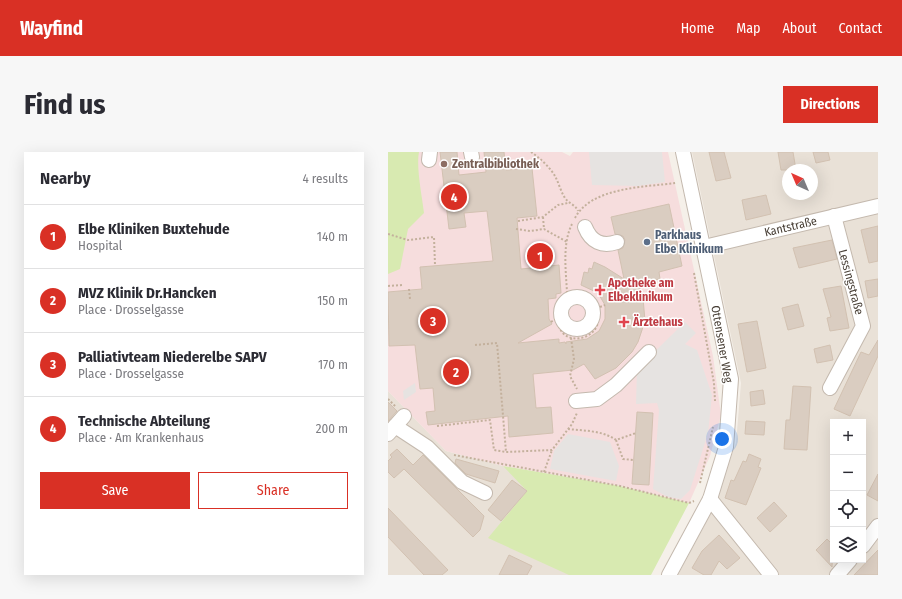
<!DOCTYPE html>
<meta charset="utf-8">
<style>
:root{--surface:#fff;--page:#f7f7f7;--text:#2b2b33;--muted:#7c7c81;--line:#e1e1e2;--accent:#d93025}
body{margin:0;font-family:"Fira Sans Condensed",sans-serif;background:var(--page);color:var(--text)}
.controls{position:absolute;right:12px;bottom:12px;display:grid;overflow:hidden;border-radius:0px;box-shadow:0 4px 16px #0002}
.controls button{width:36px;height:36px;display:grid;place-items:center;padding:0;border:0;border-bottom:1px solid var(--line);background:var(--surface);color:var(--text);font:20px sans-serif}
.compass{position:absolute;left:394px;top:12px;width:36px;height:36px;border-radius:50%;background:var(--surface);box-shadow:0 4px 16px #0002;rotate:316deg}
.you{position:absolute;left:334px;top:287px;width:14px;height:14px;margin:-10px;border:3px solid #fff;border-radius:50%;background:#1a73e8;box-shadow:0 0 0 6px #1a73e833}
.badge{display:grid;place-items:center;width:26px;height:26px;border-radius:50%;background:var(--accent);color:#fff;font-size:13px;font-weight:700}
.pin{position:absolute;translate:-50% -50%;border:2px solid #fff;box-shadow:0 1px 4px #0006}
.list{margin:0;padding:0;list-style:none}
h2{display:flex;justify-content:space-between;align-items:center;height:52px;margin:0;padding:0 16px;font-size:17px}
h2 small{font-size:13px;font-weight:400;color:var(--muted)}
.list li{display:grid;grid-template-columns:26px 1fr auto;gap:12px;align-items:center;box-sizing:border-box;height:64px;padding:0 16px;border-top:1px solid var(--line)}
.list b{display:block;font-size:15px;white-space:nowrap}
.list p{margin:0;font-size:13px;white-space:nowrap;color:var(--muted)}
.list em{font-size:13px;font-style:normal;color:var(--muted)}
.actions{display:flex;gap:8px;padding:12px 16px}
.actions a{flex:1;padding:9px 0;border:1px solid var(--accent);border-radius:0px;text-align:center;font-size:14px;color:var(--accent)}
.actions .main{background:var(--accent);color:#fff}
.icon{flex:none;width:22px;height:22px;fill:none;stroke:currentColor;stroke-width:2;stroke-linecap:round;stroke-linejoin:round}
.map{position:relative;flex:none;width:490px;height:423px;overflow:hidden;border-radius:0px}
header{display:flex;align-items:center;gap:24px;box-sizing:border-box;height:56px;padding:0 20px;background:var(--accent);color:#fff}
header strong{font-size:19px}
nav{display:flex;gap:22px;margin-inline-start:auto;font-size:14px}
.intro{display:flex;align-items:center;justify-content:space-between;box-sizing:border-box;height:96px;padding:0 24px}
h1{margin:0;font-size:28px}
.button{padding:10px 18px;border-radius:0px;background:var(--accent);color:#fff;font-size:14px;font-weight:700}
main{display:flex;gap:24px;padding:0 24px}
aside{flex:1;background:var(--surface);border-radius:0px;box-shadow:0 4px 16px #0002}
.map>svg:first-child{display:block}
.residential{fill:#e9e1d7;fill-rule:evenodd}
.medical{fill:#f6dddd}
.green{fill:#d8eab1}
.parking{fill:#e6e3e1}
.building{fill:#dacdc1;stroke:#d2c1b1}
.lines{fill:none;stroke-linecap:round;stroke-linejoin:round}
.minor-casing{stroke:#c4b9ae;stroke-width:16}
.path{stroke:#c3b09c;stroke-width:2;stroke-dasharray:2 2;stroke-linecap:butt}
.minor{stroke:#fff;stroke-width:14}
.education-dot{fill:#8d6e63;stroke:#fff;stroke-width:1.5}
.service-dot{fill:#5c6f8a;stroke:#fff;stroke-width:1.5}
.health-dot{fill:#e0444e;stroke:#fff;stroke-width:1.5}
.labels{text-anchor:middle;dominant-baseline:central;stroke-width:3;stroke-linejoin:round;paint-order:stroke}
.education-label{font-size:12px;font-weight:bold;fill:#785e54;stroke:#fff;text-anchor:start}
.street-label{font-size:12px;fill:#494037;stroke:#fff}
.service-label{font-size:12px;font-weight:bold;fill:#4e5e75;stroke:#fff;text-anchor:start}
.health-label{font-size:12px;font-weight:bold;fill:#be3a42;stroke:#fff;text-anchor:start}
</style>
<header>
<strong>Wayfind</strong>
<nav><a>Home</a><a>Map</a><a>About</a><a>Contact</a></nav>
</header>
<div class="intro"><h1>Find us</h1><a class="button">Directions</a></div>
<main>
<aside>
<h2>Nearby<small>4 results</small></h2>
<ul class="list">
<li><span class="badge">1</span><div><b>Elbe Kliniken Buxtehude</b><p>Hospital</p></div><em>140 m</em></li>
<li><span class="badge">2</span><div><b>MVZ Klinik Dr.Hancken</b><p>Place · Drosselgasse</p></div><em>150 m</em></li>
<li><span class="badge">3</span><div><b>Palliativteam Niederelbe SAPV</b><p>Place · Drosselgasse</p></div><em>170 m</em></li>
<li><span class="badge">4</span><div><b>Technische Abteilung</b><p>Place · Am Krankenhaus</p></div><em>200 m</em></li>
</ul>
<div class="actions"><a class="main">Save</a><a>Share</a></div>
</aside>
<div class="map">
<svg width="490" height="423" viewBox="0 0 490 423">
<rect width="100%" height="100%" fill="#f5f0e9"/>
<path class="residential" d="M 304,0 L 490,0 L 490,423 L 290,423 L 323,361 L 348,291 L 353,231 ZM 400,18 L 424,18 L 424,42 L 400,42 ZM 445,270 L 475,270 L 475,408 L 445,408 Z
M 0,239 L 58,299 L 115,314 L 263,423 L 0,423 Z"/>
<path class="medical" d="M 0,0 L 174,0 L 182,4 L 185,0 L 280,0 L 325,204 L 333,263 L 322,304 L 301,351 L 232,334 L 115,314 L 58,299 L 0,239 Z"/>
<path class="green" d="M 0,0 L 31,0 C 28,15 34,44 36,61 L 20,77 L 12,117 L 0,122 Z
M 115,314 L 232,334 L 301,351 L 263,423 L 181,423 L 100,386 L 139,339 Z"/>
<path class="parking" d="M 201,0 L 274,0 L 277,30 L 250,34 L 204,33 Z
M 297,170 L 308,181 L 297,192 L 309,198 L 324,243 L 320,281 L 302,338 L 293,347 L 280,345 L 265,337 L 271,258 L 269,251 L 248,252 L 249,217 Z
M 27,231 L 28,240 L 16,248 L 15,239 Z
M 180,282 L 222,290 L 231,314 L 228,329 L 162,317 L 166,299 Z"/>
<path class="building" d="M 52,0 L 69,0 L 71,23 L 98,20 L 96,0 L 116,0 L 118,18 L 144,16 L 149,64 L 129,66 L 133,117 L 171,113 L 173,141 L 168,142 L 168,146 L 160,147 L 161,167 L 164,172 L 130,191 L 171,187 L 171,191 L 177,190 L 178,192 L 178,190 L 199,187 L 211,179 L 217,167 L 217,153 L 210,141 L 193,133 L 196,120 L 200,121 L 201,116 L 204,117 L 206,110 L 217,115 L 236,127 L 230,98 L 235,96 L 237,88 L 235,84 L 227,82 L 223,65 L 281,52 L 294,114 L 271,120 L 272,127 L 250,131 L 255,146 L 257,169 L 250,190 L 244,200 L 228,216 L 207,227 L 196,212 L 185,218 L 145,222 L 148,256 L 163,255 L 165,281 L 121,285 L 120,264 L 40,273 L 38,260 L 47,259 L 45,236 L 32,237 L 27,193 L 1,194 L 0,140 L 34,137 L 32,115 L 105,109 L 99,59 L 76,61 L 78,75 L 61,77 Z
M 321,0 L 336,0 L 343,26 L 328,29 Z
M 390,0 L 405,0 L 408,18 L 393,18 Z
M 425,0 L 440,0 L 442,8 L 428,11 Z
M 378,43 L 383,62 L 358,68 L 354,48 Z
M 490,74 L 490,109 L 481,111 L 473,78 Z
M 444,88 L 449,107 L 411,116 L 405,96 Z
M 490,127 L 490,144 L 480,146 L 477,129 Z
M 453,134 L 461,176 L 442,179 L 439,166 L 443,165 L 435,137 Z
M 410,152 L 416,174 L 400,178 L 394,156 Z
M 369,169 L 378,216 L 359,220 L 350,172 Z
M 490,188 L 490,204 L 462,264 L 446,257 L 473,200 L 481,203 Z
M 442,193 L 445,208 L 429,211 L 426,197 Z
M 405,234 L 423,235 L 419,298 L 396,297 L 398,268 L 402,268 Z
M 375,238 L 377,252 L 363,254 L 362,240 Z
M 0,250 L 9,259 L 0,269 Z
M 249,260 L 265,261 L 261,333 L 244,332 Z
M 358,269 L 377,270 L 376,283 L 357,282 Z
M 9,297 L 25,313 L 35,303 L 96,364 L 92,378 L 85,385 L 16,317 L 6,326 L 0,320 L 0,309 L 4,305 L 2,303 Z
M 361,302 L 373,307 L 370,315 L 373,316 L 358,353 L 337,346 L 343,328 L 346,329 L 355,309 L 358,310 Z
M 68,307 L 111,319 L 107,331 L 78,322 L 67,311 Z
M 490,322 L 490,349 L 479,343 Z
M 124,328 L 139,339 L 113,369 L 100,358 Z
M 386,350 L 399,364 L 382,380 L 369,366 Z
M 0,356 L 60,418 L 54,423 L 36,423 L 0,385 Z
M 331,383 L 352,406 L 339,417 L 331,409 L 323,423 L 316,423 L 304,416 L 314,399 Z
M 439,387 L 445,393 L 444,415 L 428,398 Z
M 490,398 L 490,423 L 466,423 Z
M 121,403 L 144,414 L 139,423 L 111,423 Z"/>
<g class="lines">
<g class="minor-casing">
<g id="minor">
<path d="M 83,0 L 84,5"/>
<path d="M 41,8 L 42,0"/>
<path d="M 197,75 C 203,90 214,95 229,90"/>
<path id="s1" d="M 316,95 L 490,54"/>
<circle cx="189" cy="161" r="16"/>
<path d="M 442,236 L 475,174 L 446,64"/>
<path d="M 188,249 L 209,247 L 228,233 L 261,200"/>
<path d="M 7,274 L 39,295 L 74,330 L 97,341"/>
<path d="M 0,282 L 16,264"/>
<path d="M 322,347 L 383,423"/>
<path d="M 475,394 L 490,374"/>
<path d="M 281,423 L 322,347 L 338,295 L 343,227 L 295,0"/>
<path d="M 449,423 L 462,408"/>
</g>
</g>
<path class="path" d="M 143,0 C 152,6 163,16 168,26 C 171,32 173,40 177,46 C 181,52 188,53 190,59
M 155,65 L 156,77
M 187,66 C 203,35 257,35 288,31
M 130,69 L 155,65 L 170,53 L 180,51
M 128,77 L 142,79 L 156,77 L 179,90
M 0,82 L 20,88 L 46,85 L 47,113
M 306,121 L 326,231 L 327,249
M 0,134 L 14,133
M 21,137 L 22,147
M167 161a22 22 0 1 1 44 0a22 22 0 1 1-44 0Z
M 179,141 C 178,119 174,92 184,72
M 212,155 L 217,153
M 163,170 L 168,167
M 171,174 C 177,194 207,188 210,170
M 183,186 L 186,207 L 182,224 L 189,237
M 87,193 L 109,191 L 118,300
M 0,247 L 8,255
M 49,274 L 102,268 L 106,298 L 118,300 L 164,298 L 184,272 L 189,261
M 180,277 C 196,279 214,278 228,288 L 248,281
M 228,288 L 235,307 L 245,308
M 66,303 L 232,334 L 301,351 L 306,349
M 156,320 L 164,298
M 312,331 L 325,275"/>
<use href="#minor" class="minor"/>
</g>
<circle class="education-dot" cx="56" cy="12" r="4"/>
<circle class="service-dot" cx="259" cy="90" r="4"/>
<g class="health-dot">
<path d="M210 132h4v4h4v4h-4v4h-4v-4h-4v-4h4z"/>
<path d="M234 164h4v4h4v4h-4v4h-4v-4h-4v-4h4z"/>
</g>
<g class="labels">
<g class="education-label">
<text x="64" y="12">Zentralbibliothek</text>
</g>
<g class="street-label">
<text stroke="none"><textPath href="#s1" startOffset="89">Kantstraße</textPath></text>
<text transform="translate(463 130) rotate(75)">Lessingstraße</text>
<text transform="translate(334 192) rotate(80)">Ottensener Weg</text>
</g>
<g class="service-label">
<text x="267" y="83">Parkhaus<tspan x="267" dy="14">Elbe Klinikum</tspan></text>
</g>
<g class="health-label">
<text x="220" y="131">Apotheke am<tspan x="220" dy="14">Elbeklinikum</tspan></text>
<text x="245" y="170">Ärztehaus</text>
</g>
</g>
</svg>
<div class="controls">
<button>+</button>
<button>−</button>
<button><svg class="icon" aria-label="locate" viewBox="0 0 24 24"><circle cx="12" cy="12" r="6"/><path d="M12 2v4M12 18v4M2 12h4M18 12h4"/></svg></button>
<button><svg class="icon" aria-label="layers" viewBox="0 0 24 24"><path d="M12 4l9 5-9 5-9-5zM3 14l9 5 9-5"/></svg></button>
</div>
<svg class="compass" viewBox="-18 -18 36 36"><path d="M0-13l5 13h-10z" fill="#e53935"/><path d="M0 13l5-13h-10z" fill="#7c7c81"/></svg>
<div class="you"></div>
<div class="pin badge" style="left:152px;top:104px">1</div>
<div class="pin badge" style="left:68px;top:220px">2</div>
<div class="pin badge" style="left:45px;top:169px">3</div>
<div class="pin badge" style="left:66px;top:45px">4</div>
</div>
</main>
